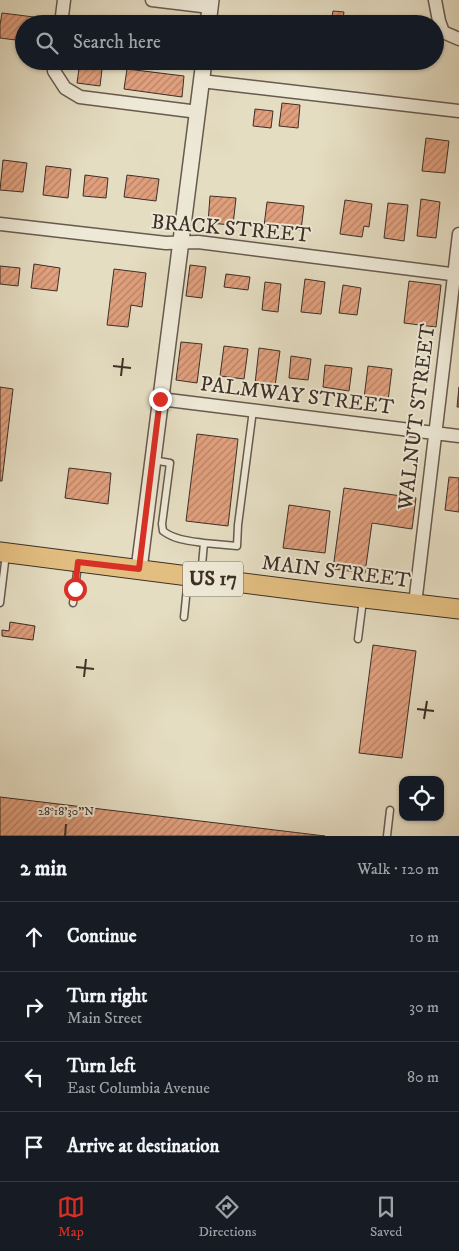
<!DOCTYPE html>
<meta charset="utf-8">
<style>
:root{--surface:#171b24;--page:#20242c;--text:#f1f3f6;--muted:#9ea1a6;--line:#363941;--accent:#d93025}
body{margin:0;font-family:"IM FELL DW Pica",serif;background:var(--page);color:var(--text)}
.controls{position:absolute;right:15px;bottom:15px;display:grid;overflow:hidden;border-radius:10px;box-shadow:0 1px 4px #0004}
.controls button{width:45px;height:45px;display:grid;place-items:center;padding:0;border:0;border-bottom:1px solid var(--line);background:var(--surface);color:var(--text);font:25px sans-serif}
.stop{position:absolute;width:15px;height:15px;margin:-11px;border:4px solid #d93025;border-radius:50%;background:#fff}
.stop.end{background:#d93025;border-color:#fff;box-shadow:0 1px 5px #0008}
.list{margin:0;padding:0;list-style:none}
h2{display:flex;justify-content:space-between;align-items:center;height:65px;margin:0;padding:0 20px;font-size:21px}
h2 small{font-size:16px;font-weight:400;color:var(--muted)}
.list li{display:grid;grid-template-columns:32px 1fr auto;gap:15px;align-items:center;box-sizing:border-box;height:70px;padding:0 20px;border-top:1px solid var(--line)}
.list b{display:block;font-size:19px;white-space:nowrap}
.list p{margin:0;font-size:16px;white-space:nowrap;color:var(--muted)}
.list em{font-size:16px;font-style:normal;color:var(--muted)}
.icon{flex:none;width:28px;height:28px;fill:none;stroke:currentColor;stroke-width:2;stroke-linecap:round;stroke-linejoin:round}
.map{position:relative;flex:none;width:459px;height:836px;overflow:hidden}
.search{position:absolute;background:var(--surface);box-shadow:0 1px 4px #0004;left:15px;right:15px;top:15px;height:55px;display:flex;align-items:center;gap:12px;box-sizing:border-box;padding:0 18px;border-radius:28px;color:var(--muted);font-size:19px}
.sheet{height:345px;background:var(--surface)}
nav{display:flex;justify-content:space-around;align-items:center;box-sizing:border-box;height:70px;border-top:1px solid var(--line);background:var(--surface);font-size:14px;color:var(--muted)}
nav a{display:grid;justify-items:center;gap:2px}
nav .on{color:var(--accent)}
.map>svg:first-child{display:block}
.building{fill:url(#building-hatch);stroke:#3d2f27}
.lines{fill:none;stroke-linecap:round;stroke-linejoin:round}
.service-casing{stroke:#675a4e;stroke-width:9}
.minor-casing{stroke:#675a4e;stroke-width:15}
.tertiary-casing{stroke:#675a4e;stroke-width:18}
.primary-casing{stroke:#3d2f27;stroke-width:21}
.service{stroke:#eee9d7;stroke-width:6}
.minor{stroke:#eee9d7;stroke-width:12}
.tertiary{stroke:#eee9d7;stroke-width:15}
.primary{stroke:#e2be81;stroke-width:19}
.route{stroke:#d93025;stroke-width:6}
.ticks{fill:none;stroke:#3d2f27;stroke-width:2}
.labels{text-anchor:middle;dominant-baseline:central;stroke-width:4;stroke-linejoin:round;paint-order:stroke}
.shield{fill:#eee9d7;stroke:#72675c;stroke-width:1}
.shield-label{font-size:20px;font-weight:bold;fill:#3d2f27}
.street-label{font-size:21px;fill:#3d2f27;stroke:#eee9d7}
.ticks-label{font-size:12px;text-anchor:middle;fill:#3d2f27;stroke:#eee9d7;stroke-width:4;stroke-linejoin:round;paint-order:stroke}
</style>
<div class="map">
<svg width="459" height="836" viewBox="0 0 459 836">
<defs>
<pattern id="building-hatch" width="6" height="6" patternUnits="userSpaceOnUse" patternTransform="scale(1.25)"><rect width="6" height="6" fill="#e09f7d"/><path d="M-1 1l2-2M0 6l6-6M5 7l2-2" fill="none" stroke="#b78266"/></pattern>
</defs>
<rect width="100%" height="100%" fill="#e5ddc2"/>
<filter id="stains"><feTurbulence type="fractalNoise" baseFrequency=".004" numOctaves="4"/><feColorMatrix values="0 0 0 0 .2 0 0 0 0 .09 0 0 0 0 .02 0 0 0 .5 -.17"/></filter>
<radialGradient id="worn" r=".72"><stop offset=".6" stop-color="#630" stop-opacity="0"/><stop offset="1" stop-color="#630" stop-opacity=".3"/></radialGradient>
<path class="building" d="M 333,11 L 344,12 L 342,24 L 331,24 Z
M 2,13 L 34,17 L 32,24 L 24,24 L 24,41 L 0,38 L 0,25 Z
M 88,17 L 109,20 L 108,24 L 87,24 Z
M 80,61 L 103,61 L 100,86 L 77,83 Z
M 127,69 L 184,76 L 182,97 L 124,89 Z
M 282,103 L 300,105 L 298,128 L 279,126 Z
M 255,109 L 273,111 L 271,128 L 253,126 Z
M 426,138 L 449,141 L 445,173 L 422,171 Z
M 3,160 L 27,163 L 23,192 L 0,190 Z
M 46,166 L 71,169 L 68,198 L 43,195 Z
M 85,175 L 108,178 L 106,198 L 83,196 Z
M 127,175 L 159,179 L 156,201 L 124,197 Z
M 210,196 L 236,198 L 233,225 L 208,223 Z
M 421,199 L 440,202 L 436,238 L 417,236 Z
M 345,200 L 372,204 L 369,227 L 364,226 L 362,237 L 340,234 Z
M 267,202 L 304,206 L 301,230 L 264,226 Z
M 388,203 L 408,205 L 404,241 L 384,238 Z
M 34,264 L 60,268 L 57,291 L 31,288 Z
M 190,265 L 206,267 L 202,298 L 186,296 Z
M 0,266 L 20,268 L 18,286 L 0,284 Z
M 114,269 L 146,273 L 142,307 L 131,305 L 128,327 L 107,325 Z
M 226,274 L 250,277 L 248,290 L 224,287 Z
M 305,279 L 325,282 L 321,314 L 301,312 Z
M 409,281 L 441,285 L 436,327 L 404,323 Z
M 265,282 L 281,284 L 278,312 L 262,310 Z
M 343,285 L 361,288 L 357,315 L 339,313 Z
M 181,342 L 202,344 L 197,383 L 176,380 Z
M 224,346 L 248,349 L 244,379 L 220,376 Z
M 259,348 L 280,351 L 275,386 L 255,384 Z
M 291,356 L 311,359 L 308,380 L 289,378 Z
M 325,365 L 352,368 L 349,391 L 323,387 Z
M 368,366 L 392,369 L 388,401 L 364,398 Z
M 0,387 L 13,389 L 2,481 L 0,481 Z
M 459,387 L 459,407 L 457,407 Z
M 197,434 L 238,439 L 228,526 L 186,521 Z
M 69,468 L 111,473 L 108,504 L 65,498 Z
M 449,477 L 459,478 L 459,512 L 445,510 Z
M 344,488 L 416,498 L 412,529 L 372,523 L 365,573 L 333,569 Z
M 289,505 L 330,511 L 325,553 L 283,548 Z
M 10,622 L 35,626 L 33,640 L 2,636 L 2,630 L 9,631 Z
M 373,645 L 416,651 L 402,758 L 359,753 Z
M 0,797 L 325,836 L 0,836 Z"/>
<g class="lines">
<g class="service-casing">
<path id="service" d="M 153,460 L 170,463 L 162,524 L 163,531 C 175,540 190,541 204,543
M 201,576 L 204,543 L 237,546 L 238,525 L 253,410
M 0,603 L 6,554
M 73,603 L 78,565
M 184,617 L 188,578
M 358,639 L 363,600
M 387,836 L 390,810"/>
</g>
<g class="minor-casing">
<path id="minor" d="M 152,0 L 210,7
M 435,0 L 439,21 L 443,32 L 459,39
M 61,24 L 64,0
M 55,61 L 54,71 L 65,88 L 80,97 L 198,112
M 201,81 L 459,111
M 0,224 L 166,243 L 198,242 L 459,275
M 160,399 L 459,436
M 415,604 L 459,234"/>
</g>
<g class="tertiary-casing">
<path id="tertiary" d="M 208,24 L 211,0
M 139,569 L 204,61"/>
</g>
<g class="primary-casing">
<path id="primary" d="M 0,552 L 330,594 L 459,609"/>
</g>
<use href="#service" class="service"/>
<use href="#minor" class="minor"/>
<use href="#tertiary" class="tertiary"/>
<use href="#primary" class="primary"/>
</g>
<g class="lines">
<path class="route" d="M 75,589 L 78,562 L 139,569 L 160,399"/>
</g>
<path class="ticks" d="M 113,366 L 131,368M 121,376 L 123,358M 76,667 L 94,669M 84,677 L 86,659M 417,709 L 434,711M 424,719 L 427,701M 65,836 L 66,824"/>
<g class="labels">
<rect class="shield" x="183" y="561.5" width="60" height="35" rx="4"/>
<g class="shield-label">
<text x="213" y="579">US 17</text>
</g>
<g class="street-label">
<text transform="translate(231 229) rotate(5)">BRACK STREET</text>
<text transform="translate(297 396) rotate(7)">PALMWAY STREET</text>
<text transform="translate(417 417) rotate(-83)">WALNUT STREET</text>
<text transform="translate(336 572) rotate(7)">MAIN STREET</text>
</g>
</g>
<g class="ticks-label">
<text x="66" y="815">28°18'30"N</text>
</g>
<rect width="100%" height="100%" filter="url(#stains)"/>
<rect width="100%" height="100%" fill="url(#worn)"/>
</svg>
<div class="controls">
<button><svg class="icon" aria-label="locate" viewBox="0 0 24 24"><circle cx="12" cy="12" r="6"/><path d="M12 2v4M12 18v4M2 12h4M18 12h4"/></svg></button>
</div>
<div class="stop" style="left:75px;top:589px"></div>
<div class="stop end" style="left:160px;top:399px"></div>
<div class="search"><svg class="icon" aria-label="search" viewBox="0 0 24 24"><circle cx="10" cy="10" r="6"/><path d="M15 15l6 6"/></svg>Search here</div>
</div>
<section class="sheet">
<h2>2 min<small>Walk · 120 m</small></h2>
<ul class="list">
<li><svg class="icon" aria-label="ahead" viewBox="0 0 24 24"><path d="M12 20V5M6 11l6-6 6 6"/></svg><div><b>Continue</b></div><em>10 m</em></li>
<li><svg class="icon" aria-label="right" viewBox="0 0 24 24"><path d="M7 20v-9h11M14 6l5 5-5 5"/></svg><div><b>Turn right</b><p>Main Street</p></div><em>30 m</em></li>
<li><svg class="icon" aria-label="left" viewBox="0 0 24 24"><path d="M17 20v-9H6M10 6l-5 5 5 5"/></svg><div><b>Turn left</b><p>East Columbia Avenue</p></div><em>80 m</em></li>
<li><svg class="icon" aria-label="arrive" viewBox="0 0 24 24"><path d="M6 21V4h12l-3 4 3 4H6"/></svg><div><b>Arrive at destination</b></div></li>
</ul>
</section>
<nav>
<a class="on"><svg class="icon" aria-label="map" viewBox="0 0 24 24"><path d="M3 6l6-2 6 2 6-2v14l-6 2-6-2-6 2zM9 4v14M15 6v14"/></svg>Map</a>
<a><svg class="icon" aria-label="directions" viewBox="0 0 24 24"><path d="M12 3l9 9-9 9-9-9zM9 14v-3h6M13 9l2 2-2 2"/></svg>Directions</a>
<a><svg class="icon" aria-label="saved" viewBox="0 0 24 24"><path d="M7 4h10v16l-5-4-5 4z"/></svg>Saved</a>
</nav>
